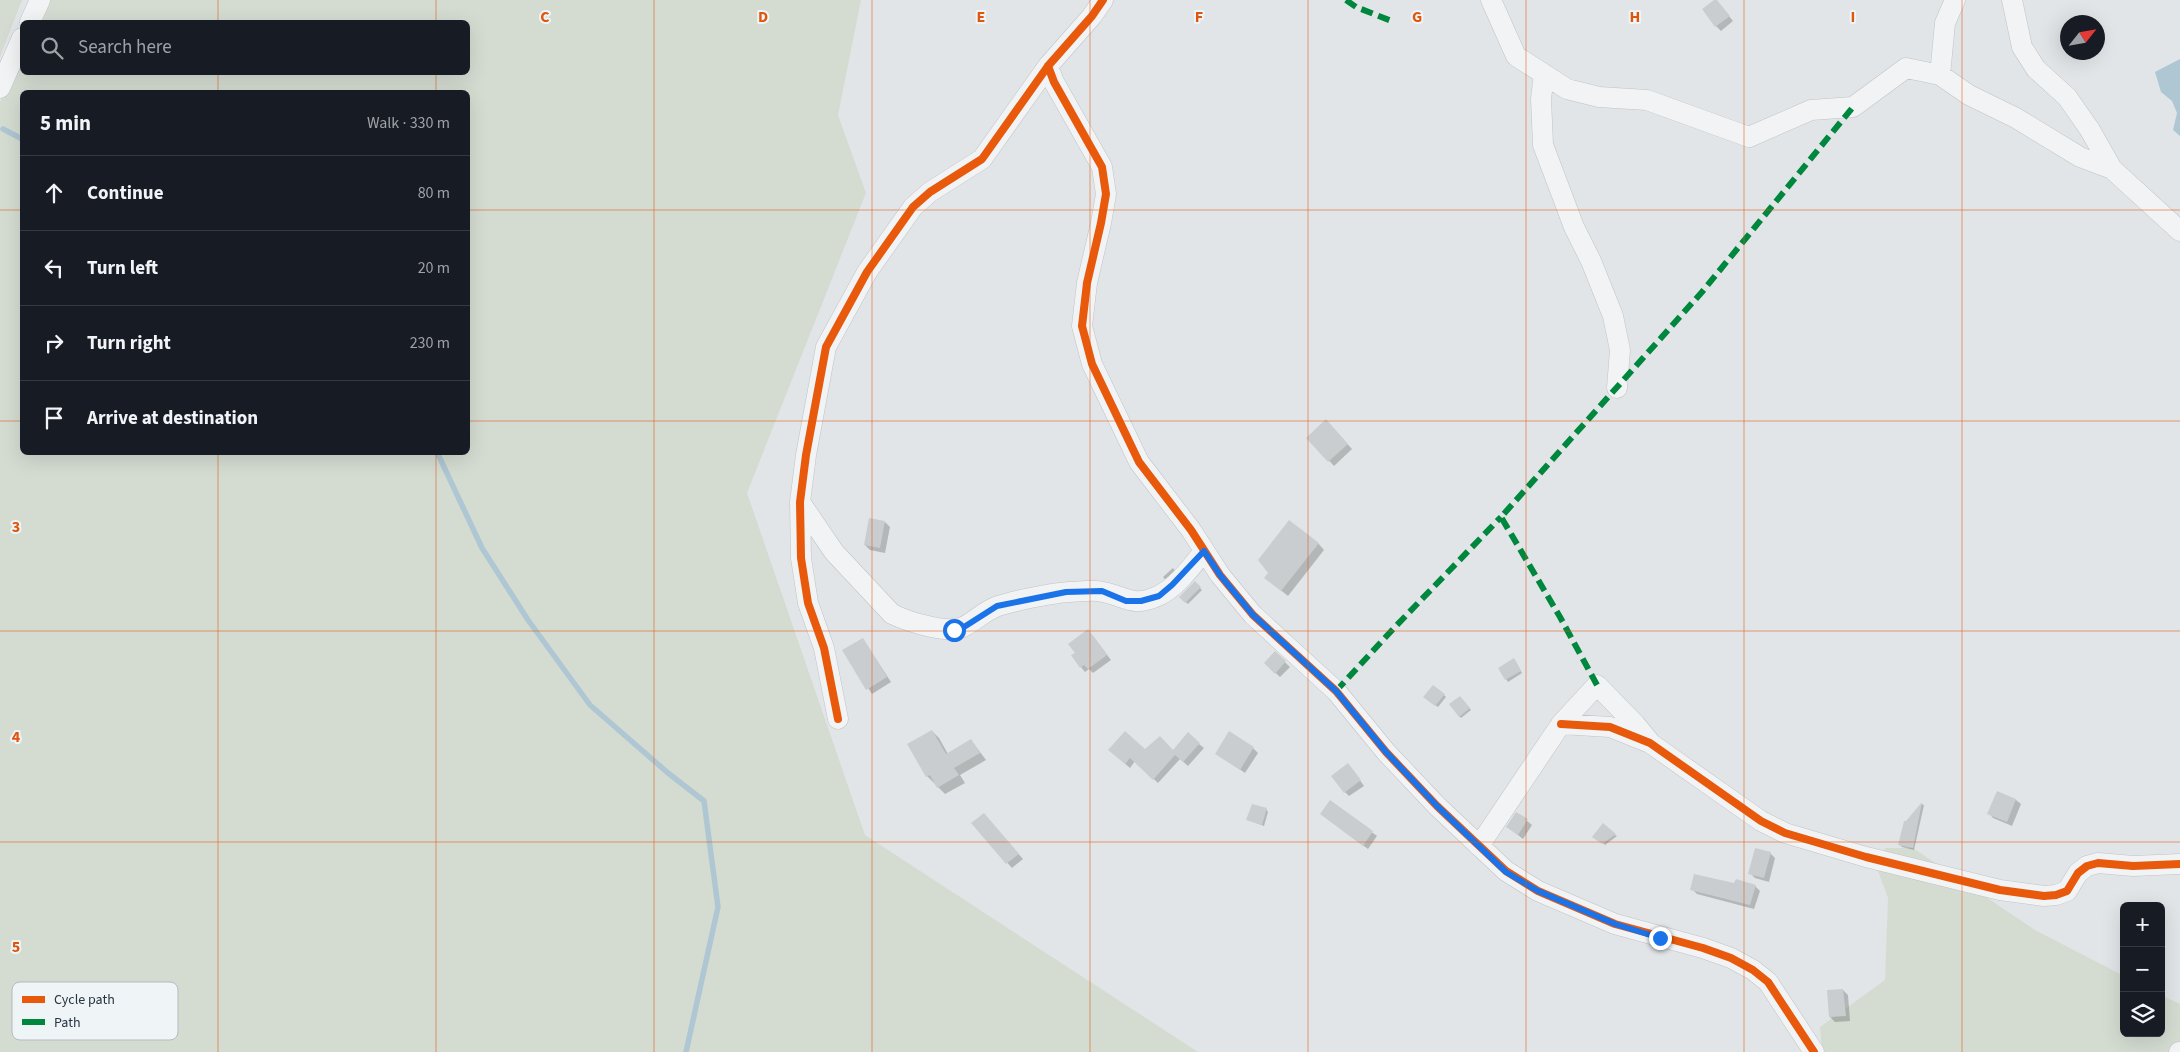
<!DOCTYPE html>
<meta charset="utf-8">
<style>
:root{--surface:#171b24;--page:#242831;--text:#f1f3f6;--muted:#9ea1a6;--line:#363941}
body{margin:0;font-family:"Source Sans 3",sans-serif;background:var(--page);color:var(--text)}
.controls{position:absolute;right:15px;bottom:15px;display:grid;overflow:hidden;border-radius:8px;box-shadow:0 5px 20px #0002}
.controls button{width:45px;height:45px;display:grid;place-items:center;padding:0;border:0;border-bottom:1px solid var(--line);background:var(--surface);color:var(--text);font:25px sans-serif}
.compass{position:absolute;left:2060px;top:15px;width:45px;height:45px;border-radius:50%;background:var(--surface);box-shadow:0 5px 20px #0002;rotate:59deg}
.stop{position:absolute;width:15px;height:15px;margin:-11px;border:4px solid #1a73e8;border-radius:50%;background:#fff}
.stop.end{background:#1a73e8;border-color:#fff;box-shadow:0 1px 5px #0008}
.list{margin:0;padding:0;list-style:none}
h2{display:flex;justify-content:space-between;align-items:center;height:65px;margin:0;padding:0 20px;font-size:21px}
h2 small{font-size:16px;font-weight:400;color:var(--muted)}
.list li{display:grid;grid-template-columns:32px 1fr auto;gap:15px;align-items:center;box-sizing:border-box;height:75px;padding:0 20px;border-top:1px solid var(--line)}
.list b{display:block;font-size:19px;white-space:nowrap}
.list em{font-size:16px;font-style:normal;color:var(--muted)}
.icon{flex:none;width:28px;height:28px;fill:none;stroke:currentColor;stroke-width:2;stroke-linecap:round;stroke-linejoin:round}
.map{position:relative;flex:none;width:2180px;height:1052px;overflow:hidden}
.search{position:absolute;background:var(--surface);box-shadow:0 5px 20px #0002;left:20px;top:20px;width:450px;height:55px;display:flex;align-items:center;gap:12px;box-sizing:border-box;padding:0 18px;border-radius:8px;color:var(--muted);font-size:19px}
.panel{position:absolute;background:var(--surface);box-shadow:0 5px 20px #0002;left:20px;top:90px;width:450px;height:365px;border-radius:8px}
.map>svg:first-child{display:block}
.green{fill:#d4dcd2;fill-rule:evenodd}
.water{fill:#afc6d3}
.shadow{fill:#0003}
.lines{fill:none;stroke-linecap:round;stroke-linejoin:round}
.stream{stroke:#afc6d3;stroke-width:5.5}
.building{fill:#cacdcf}
.minor-casing{stroke:#c0c3c5;stroke-width:21}
.minor{stroke:#f2f3f4;stroke-width:20}
.quiet{stroke:#00873e;stroke-width:6;stroke-dasharray:12 6;stroke-linecap:butt}
.cycleway-casing{stroke:#eff4f7;stroke-width:11}
.cycleway{stroke:#e8590c;stroke-width:8}
.route{stroke:#1a73e8;stroke-width:6}
.grid{fill:none;stroke:#de570f;stroke-width:1;stroke-opacity:0.55}
.key{fill:#eff4f7;stroke:#b3bbc0;stroke-width:1}
.key-label{font-size:14px;fill:#283541}
.grid-label{font-size:16px;text-anchor:middle;font-weight:bold;fill:#de570f;stroke:#eff4f7;stroke-width:4;stroke-linejoin:round;paint-order:stroke}
</style>
<div class="map">
<svg width="2180" height="1052" viewBox="0 0 2180 1052">
<rect width="100%" height="100%" fill="#e2e5e7"/>
<path class="green" d="M 0,0 L 22,0 L 0,57 Z
M 46,0 L 861,0 L 838,115 L 866,193 L 747,493 L 865,835 L 1198,1052 L 0,1052 L 0,102 L 22,52 L 22,72 L 468,72 L 468,22 L 36,22 ZM 22,92 L 468,92 L 468,452 L 22,452 Z
M 1885,848 L 1913,848 L 2035,930 L 2124,976 L 2124,1033 L 2161,1033 L 2161,995 L 2180,1004 L 2180,1052 L 1822,1052 L 1820,1027 L 1885,980 L 1888,898 L 1878,871 Z"/>
<path class="water" d="M 2180,59 L 2180,136 L 2173,130 L 2177,113 L 2172,101 L 2161,92 L 2155,72 Z"/>
<path class="shadow" d="M 1716,0 L 1733,21 L 1721,31 L 1716,26 Z
M 1326,421 L 1352,449 L 1334,466 L 1308,438 Z
M 885,522 L 890,527 L 885,553 L 870,550 L 865,545 Z
M 1318,543 L 1324,550 L 1288,596 L 1273,584 Z
M 1173,568 L 1175,571 L 1166,580 L 1163,577 Z
M 1195,583 L 1202,590 L 1188,604 L 1180,597 Z
M 1093,636 L 1111,660 L 1093,673 L 1089,669 L 1085,672 L 1081,667 Z
M 863,639 L 891,682 L 872,694 L 844,651 Z
M 1275,653 L 1290,667 L 1280,677 L 1265,663 Z
M 1516,662 L 1522,673 L 1508,682 L 1499,668 Z
M 1444,695 L 1446,697 L 1438,707 L 1427,699 Z
M 1462,699 L 1471,710 L 1461,718 L 1459,716 Z
M 932,731 L 939,738 L 948,754 L 971,740 L 986,760 L 960,775 L 965,783 L 945,794 L 927,776 Z
M 1199,744 L 1204,748 L 1188,766 L 1180,759 L 1158,783 L 1135,761 L 1130,768 L 1114,754 L 1145,751 L 1173,751 Z
M 1253,748 L 1258,753 L 1245,773 L 1216,753 Z
M 1353,770 L 1364,786 L 1349,796 L 1345,792 Z
M 2016,800 L 2021,804 L 2012,826 L 1993,818 L 1989,813 Z
M 1330,801 L 1377,836 L 1368,849 L 1321,814 Z
M 1922,804 L 1924,805 L 1914,850 L 1902,847 L 1900,845 L 1907,822 Z
M 1266,809 L 1268,812 L 1264,826 L 1248,820 Z
M 1517,813 L 1532,825 L 1523,839 L 1508,827 Z
M 988,819 L 1023,859 L 1012,868 L 973,824 Z
M 1615,835 L 1617,836 L 1605,845 L 1594,836 Z
M 1770,853 L 1775,858 L 1769,882 L 1755,878 L 1750,873 Z
M 1735,884 L 1755,886 L 1760,891 L 1754,909 L 1697,894 L 1692,889 Z
M 1843,990 L 1848,995 L 1850,1021 L 1835,1022 L 1830,1017 Z"/>
<g class="lines">
<path class="stream" d="M 3,129 L 22,139
M 437,452 L 482,548 L 528,620 L 590,705 L 668,773 L 704,801 L 718,907 L 686,1052"/>
</g>
<path class="building" d="M 1714,0 L 1717,0 L 1730,16 L 1715,27 L 1702,9 Z
M 1326,419 L 1348,444 L 1328,462 L 1306,438 Z
M 869,518 L 885,521 L 880,548 L 864,545 Z
M 1289,520 L 1319,543 L 1281,591 L 1264,578 L 1268,573 L 1258,560 Z
M 1195,581 L 1201,587 L 1185,603 L 1179,597 Z
M 1088,629 L 1107,655 L 1088,669 L 1084,665 L 1080,668 L 1071,655 L 1075,653 L 1068,644 Z
M 863,638 L 887,677 L 866,690 L 842,650 Z
M 1275,651 L 1286,661 L 1275,674 L 1264,663 Z
M 1514,658 L 1521,671 L 1505,680 L 1498,668 Z
M 1433,685 L 1445,694 L 1435,706 L 1423,697 Z
M 1460,696 L 1470,708 L 1459,717 L 1449,704 Z
M 932,730 L 946,754 L 971,739 L 980,753 L 954,768 L 959,775 L 937,788 L 930,775 L 926,777 L 907,744 Z
M 1125,731 L 1145,749 L 1160,736 L 1173,750 L 1188,732 L 1200,743 L 1183,762 L 1175,755 L 1153,780 L 1130,758 L 1125,764 L 1108,750 Z
M 1229,731 L 1254,747 L 1240,770 L 1215,754 Z
M 1348,763 L 1361,780 L 1344,793 L 1331,776 Z
M 1997,791 L 2016,799 L 2007,822 L 1987,814 Z
M 1330,800 L 1373,831 L 1363,846 L 1320,814 Z
M 1922,802 L 1913,848 L 1898,845 L 1904,821 L 1906,821 Z
M 1252,804 L 1267,808 L 1262,825 L 1246,820 Z
M 1516,812 L 1528,819 L 1518,835 L 1506,827 Z
M 984,813 L 1019,854 L 1006,864 L 971,823 Z
M 1603,823 L 1616,834 L 1602,844 L 1592,837 Z
M 1755,848 L 1771,852 L 1764,878 L 1748,874 Z
M 1694,874 L 1734,883 L 1736,879 L 1756,885 L 1750,905 L 1690,890 Z
M 1843,989 L 1846,1016 L 1829,1017 L 1827,990 Z"/>
<g class="lines">
<g class="minor-casing">
<path id="minor" d="M 1491,0 L 1516,56 L 1567,89 L 1599,97 L 1647,100 L 1749,137 L 1811,110 L 1853,107 L 1906,68 L 1940,75
M 1955,0 L 1945,23 L 1940,75 L 1969,95 L 2016,118 L 2080,157 L 2112,169 L 2180,231
M 2012,0 L 2022,47 L 2036,69 L 2067,97 L 2090,130 L 2112,169
M 30,22 L 40,0
M 1048,66 L 1054,82 L 1102,167 L 1106,194 L 1101,223 L 1087,283 L 1082,326 L 1092,364 L 1139,462 L 1191,530 L 1220,575 L 1253,615 L 1336,691 L 1386,752 L 1437,806 L 1506,871 L 1538,891 L 1615,924 L 1703,948 L 1731,958 L 1753,970 L 1768,982 L 1814,1052
M 1544,74 L 1541,99 L 1543,145 L 1574,227 L 1591,261 L 1613,316 L 1620,350 L 1617,388
M 0,88 L 22,38
M 800,502 L 834,552 L 892,614 C 909,622 949,635 965,626 C 976,620 986,610 998,606 C 1013,601 1052,593 1069,592 C 1079,592 1093,589 1103,592 C 1125,596 1132,608 1158,596 C 1176,588 1192,566 1204,551
M 838,719 L 824,648 L 808,603 L 801,558 L 800,502 L 806,455 L 826,347 L 867,272 L 913,207 L 930,192 L 982,159 L 1048,66 L 1092,16 L 1103,0
M 1561,724 L 1610,727 L 1650,743 L 1761,821 L 1785,833 L 1866,857 L 2000,890 L 2044,896 L 2056,895 L 2067,891 L 2078,873 L 2087,866 L 2098,863 L 2133,866 L 2180,864
M 1479,846 L 1561,724 L 1597,685 L 1635,724 L 1649,741
M 2179,1052 L 2180,1052"/>
</g>
<use href="#minor" class="minor"/>
<path class="quiet" d="M 1346,0 L 1356,7 L 1394,22
M 1597,685 L 1560,617 L 1501,517 L 1702,292 L 1853,107
M 1336,691 L 1394,628 L 1501,517"/>
<g class="cycleway-casing">
<path id="cycleway" d="M 1048,66 L 1054,82 L 1102,167 L 1106,194 L 1101,223 L 1087,283 L 1082,326 L 1092,364 L 1139,462 L 1191,530 L 1220,575 L 1253,615 L 1336,691 L 1386,752 L 1437,806 L 1506,871 L 1538,891 L 1615,924 L 1703,948 L 1731,958 L 1753,970 L 1768,982 L 1814,1052
M 838,719 L 824,648 L 808,603 L 801,558 L 800,502 L 806,455 L 826,347 L 867,272 L 913,207 L 930,192 L 982,159 L 1048,66 L 1092,16 L 1103,0
M 1561,724 L 1610,727 L 1650,743 L 1761,821 L 1785,833 L 1866,857 L 2000,890 L 2044,896 L 2056,895 L 2067,891 L 2078,873 L 2087,866 L 2098,863 L 2133,866 L 2180,864"/>
</g>
<use href="#cycleway" class="cycleway"/>
</g>
<g class="lines">
<path class="route" d="M 954,630 L 964,627 L 997,606 L 1066,592 L 1102,591 L 1126,601 L 1141,601 L 1159,596 L 1172,585 L 1204,551 L 1220,575 L 1253,615 L 1336,691 L 1386,752 L 1437,806 L 1506,872 L 1538,891 L 1615,924 L 1660,938"/>
</g>
<path class="grid" d="M 218,0 L 218,22M 436,0 L 436,22M 654,0 L 654,1052M 872,0 L 872,1052M 1090,0 L 1090,1052M 1308,0 L 1308,1052M 1526,0 L 1526,1052M 1744,0 L 1744,1052M 1962,0 L 1962,1052M 218,72 L 218,92M 436,72 L 436,92M 0,210 L 22,210M 468,210 L 2180,210M 0,421 L 22,421M 468,421 L 2180,421M 218,452 L 218,1052M 436,452 L 436,1052M 0,631 L 2180,631M 0,842 L 2180,842"/>
<rect x="12" y="982" width="166" height="58" rx="8" class="key"/>
<rect x="22" y="996" width="23" height="7" fill="#e8590c"/>
<rect x="22" y="1019" width="23" height="6" fill="#00873e"/>
<g class="key-label">
<text x="54" y="1004">Cycle path</text>
<text x="54" y="1027">Path</text>
</g>
<g class="grid-label">
<text x="545" y="22">C</text>
<text x="763" y="22">D</text>
<text x="981" y="22">E</text>
<text x="1199" y="22">F</text>
<text x="1417" y="22">G</text>
<text x="1635" y="22">H</text>
<text x="1853" y="22">I</text>
<text x="16" y="532">3</text>
<text x="16" y="742">4</text>
<text x="16" y="952">5</text>
</g>
</svg>
<div class="controls">
<button>+</button>
<button>−</button>
<button><svg class="icon" aria-label="layers" viewBox="0 0 24 24"><path d="M12 4l9 5-9 5-9-5zM3 14l9 5 9-5"/></svg></button>
</div>
<svg class="compass" viewBox="-18 -18 36 36"><path d="M0-13l5 13h-10z" fill="#e53935"/><path d="M0 13l5-13h-10z" fill="#9ea1a6"/></svg>
<div class="stop" style="left:954px;top:630px"></div>
<div class="stop end" style="left:1660px;top:938px"></div>
<div class="search"><svg class="icon" aria-label="search" viewBox="0 0 24 24"><circle cx="10" cy="10" r="6"/><path d="M15 15l6 6"/></svg>Search here</div>
<section class="panel">
<h2>5 min<small>Walk · 330 m</small></h2>
<ul class="list">
<li><svg class="icon" aria-label="ahead" viewBox="0 0 24 24"><path d="M12 20V5M6 11l6-6 6 6"/></svg><div><b>Continue</b></div><em>80 m</em></li>
<li><svg class="icon" aria-label="left" viewBox="0 0 24 24"><path d="M17 20v-9H6M10 6l-5 5 5 5"/></svg><div><b>Turn left</b></div><em>20 m</em></li>
<li><svg class="icon" aria-label="right" viewBox="0 0 24 24"><path d="M7 20v-9h11M14 6l5 5-5 5"/></svg><div><b>Turn right</b></div><em>230 m</em></li>
<li><svg class="icon" aria-label="arrive" viewBox="0 0 24 24"><path d="M6 21V4h12l-3 4 3 4H6"/></svg><div><b>Arrive at destination</b></div></li>
</ul>
</section>
</div>
